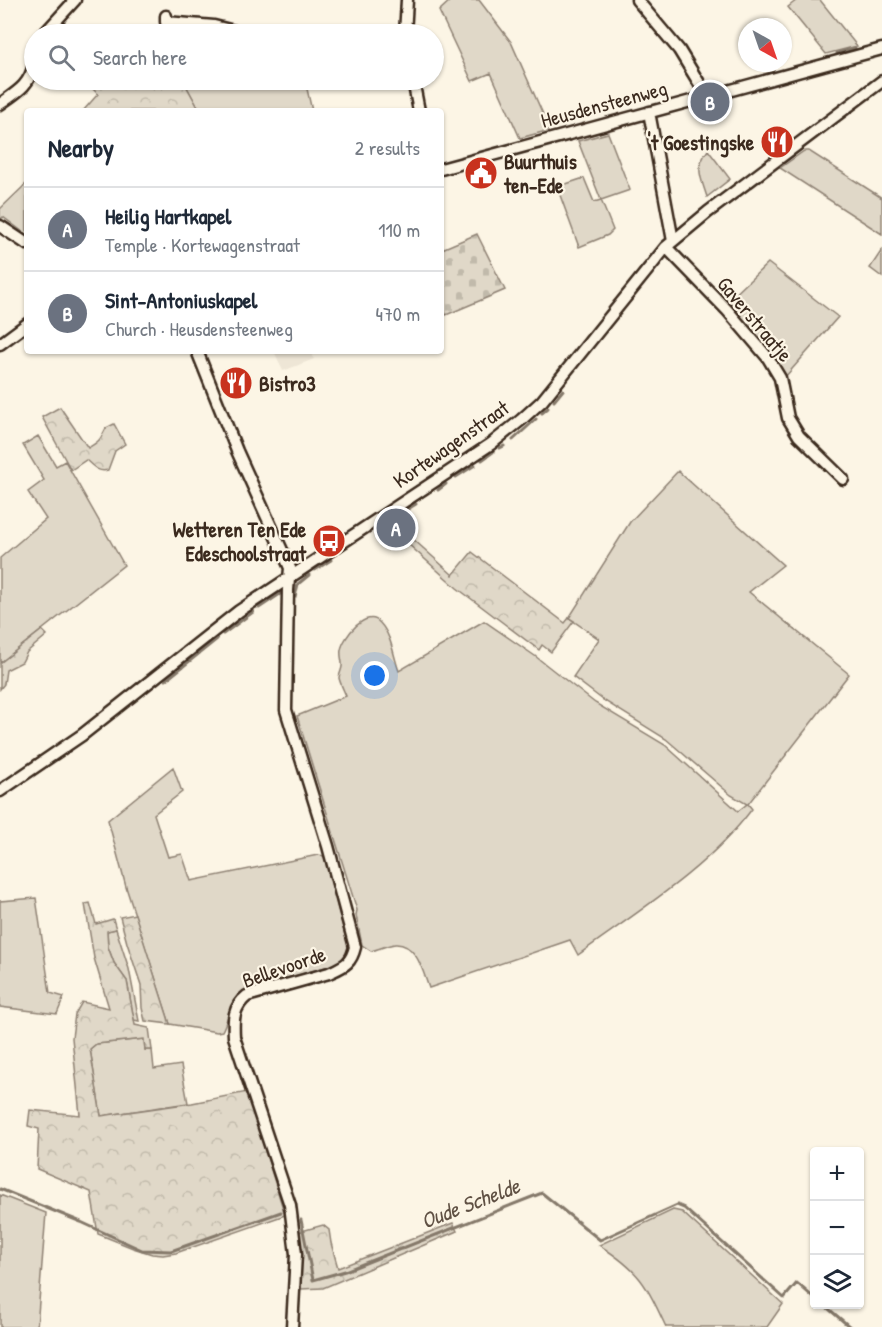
<!DOCTYPE html>
<meta charset="utf-8">
<style>
:root{--surface:#fff;--page:#f2f2f3;--text:#1f2937;--muted:#747a83;--line:#e0e1e3;--accent:#0f766e}
body{margin:0;font-family:"Patrick Hand",sans-serif;background:var(--page);color:var(--text)}
.controls{position:absolute;right:18px;bottom:18px;display:grid;overflow:hidden;border-radius:6px;box-shadow:0 2px 4px #0004}
.controls button{width:54px;height:54px;display:grid;place-items:center;padding:0;border:0;border-bottom:2px solid var(--line);background:var(--surface);color:var(--text);font:30px sans-serif}
.compass{position:absolute;left:738px;top:18px;width:54px;height:54px;border-radius:50%;background:var(--surface);box-shadow:0 2px 4px #0004;rotate:140deg}
.you{position:absolute;left:375px;top:676px;width:21px;height:21px;margin:-15px;border:4px solid #fff;border-radius:50%;background:#1a73e8;box-shadow:0 0 0 9px #1a73e833}
.badge{display:grid;place-items:center;width:39px;height:39px;border-radius:50%;background:var(--accent);color:#fff;font-size:20px;font-weight:700}
.pin{position:absolute;translate:-50% -50%;border:3px solid #fff;box-shadow:0 2px 6px #0006}
.list{margin:0;padding:0;list-style:none}
h2{display:flex;justify-content:space-between;align-items:center;height:78px;margin:0;padding:0 24px;font-size:26px}
h2 small{font-size:20px;font-weight:400;color:var(--muted)}
.list li{display:grid;grid-template-columns:39px 1fr auto;gap:18px;align-items:center;box-sizing:border-box;height:84px;padding:0 24px;border-top:2px solid var(--line)}
.list b{display:block;font-size:22px;white-space:nowrap}
.list p{margin:0;font-size:20px;white-space:nowrap;color:var(--muted)}
.list em{font-size:20px;font-style:normal;color:var(--muted)}
.icon{flex:none;width:33px;height:33px;fill:none;stroke:currentColor;stroke-width:2;stroke-linecap:round;stroke-linejoin:round}
.map{position:relative;flex:none;width:882px;height:1327px;overflow:hidden}
.search{position:absolute;background:var(--surface);box-shadow:0 2px 4px #0004;left:24px;top:24px;width:420px;height:66px;display:flex;align-items:center;gap:15px;box-sizing:border-box;padding:0 21px;border-radius:33px;color:var(--muted);font-size:22px}
.panel{position:absolute;background:var(--surface);box-shadow:0 2px 4px #0004;left:24px;top:108px;width:420px;height:246px;border-radius:6px}
.map>svg:first-child{display:block}
.built{fill:#eee6d6}
.green{fill:#e0d8c8;stroke:#8e8173;stroke-width:1.5}
.forest{fill:url(#forest-crowns);stroke:#8e8173;stroke-width:1.5}
.cemetery{fill:url(#cemetery-stones);stroke:#8e8173;stroke-width:1.5}
.lines{fill:none;stroke-linecap:round;stroke-linejoin:round}
.stream{stroke:#85796b;stroke-width:3}
.minor-casing{stroke:#3b2a1e;stroke-width:15}
.minor{stroke:#fcf5e5;stroke-width:10}
.labels{text-anchor:middle;dominant-baseline:central;stroke-width:4.5;stroke-linejoin:round;paint-order:stroke}
.street-label{font-size:21px;fill:#3b2a1e;stroke:#fcf5e5}
.poi-label{font-size:21px;font-weight:bold;fill:#3b2a1e;stroke:#fcf5e5;text-anchor:end}
.water-label{font-size:22px;font-style:italic;fill:#605144;stroke:#fcf5e5}
</style>
<div class="map">
<svg width="882" height="1327" viewBox="0 0 882 1327">
<defs>
<pattern id="forest-crowns" width="20" height="18" patternUnits="userSpaceOnUse" patternTransform="scale(1.5)"><rect width="20" height="18" fill="#e0d8c8"/><path d="M2 6a3 3 0 1 1 6 0M12 15a3 3 0 1 1 6 0" fill="none" stroke="#c1baab"/></pattern>
<pattern id="cemetery-stones" width="16" height="16" patternUnits="userSpaceOnUse" patternTransform="scale(1.5)"><rect width="16" height="16" fill="#e0d8c8"/><path d="M2 7V4a2 2 0 0 1 4 0v3zM10 15v-3a2 2 0 0 1 4 0v3z" fill="#c1baab"/></pattern>
</defs>
<rect width="100%" height="100%" fill="#fcf5e5"/>
<filter id="ink" filterUnits="userSpaceOnUse"><feTurbulence type="fractalNoise" baseFrequency=".0167" numOctaves="2"/><feDisplacementMap in="SourceGraphic" scale="12" xChannelSelector="R" yChannelSelector="G"/><feConvolveMatrix kernelMatrix="1 2 1 2 8 2 1 2 1" color-interpolation-filters="sRGB"/></filter>
<g filter="url(#ink)">
<path class="built" d="M 274,351 L 310,351 L 314,359 L 283,371 Z"/>
<path class="green" d="M 451,0 L 479,0 L 511,42 L 550,130 L 520,138 L 491,73 L 472,81 L 439,11 Z
M 797,0 L 820,0 L 857,46 L 826,54 L 788,7 Z
M 183,80 L 305,80 L 312,111 L 200,111 Z
M 608,133 L 630,190 L 601,200 L 613,230 L 608,235 L 579,247 L 557,187 L 584,178 L 594,202 L 601,200 L 578,141 Z
M 708,150 L 730,179 L 707,197 C 701,177 694,169 708,150 Z
M 804,151 L 809,151 L 882,198 L 882,234 L 780,168 Z
M 27,183 L 27,235 L 3,217 L 0,220 L 0,209 Z
M 882,250 L 882,277 L 870,268 Z
M 768,263 L 838,317 L 785,377 L 764,343 L 727,302 Z
M 38,436 L 56,466 L 65,461 L 124,565 L 0,663 L 0,558 L 46,519 L 28,492 L 44,480 L 23,445 Z
M 678,471 L 783,565 L 749,592 L 849,674 L 748,804 L 752,809 C 707,869 638,911 578,955 L 570,940 L 429,988 C 423,972 417,943 395,944 C 387,945 379,949 371,951 L 362,945 L 356,915 L 357,910 L 297,716 L 346,696 C 344,691 340,683 339,678 C 339,673 343,669 342,664 C 342,660 340,655 341,650 C 343,637 367,607 380,623 C 392,636 393,655 399,671 L 484,621 L 535,656 L 595,703 L 665,745 L 738,811 L 747,804 L 731,795 L 666,739 L 603,700 L 573,677 L 599,639 L 569,618 L 630,522 Z
M 173,767 L 182,792 L 154,814 L 168,857 L 182,854 L 191,881 L 318,855 L 324,856 L 348,946 C 347,955 344,959 336,964 L 243,991 C 228,1001 230,1017 222,1031 L 217,1032 L 170,1024 L 126,887 L 108,820 Z
M 36,898 L 50,993 L 64,997 L 57,1014 L 0,1007 L 0,901 Z
M 116,929 L 129,969 L 139,1021 L 134,1020 L 127,981 L 114,963 L 108,947 L 107,931 Z
M 144,1039 L 145,1050 L 152,1050 L 154,1069 L 181,1065 L 188,1103 L 101,1116 L 90,1049 L 96,1044 Z
M 0,1195 L 46,1213 L 37,1327 L 0,1327 Z
M 673,1210 L 682,1212 L 783,1304 L 767,1327 L 666,1327 C 646,1284 640,1271 599,1245 Z"/>
<path class="forest" d="M 96,80 L 183,80 L 200,111 L 83,111 L 98,94 L 90,86 Z
M 60,407 L 88,448 C 100,441 100,440 106,428 L 114,424 L 125,444 L 115,451 L 108,470 C 98,473 93,466 86,460 L 71,470 L 42,417 Z
M 393,521 L 453,575 L 472,552 L 565,623 L 569,618 L 574,621 L 551,652 L 542,645 L 539,650 L 457,588 L 387,525 Z
M 42,630 L 47,635 L 27,652 L 22,662 L 6,670 L 4,684 L 0,689 L 0,663 Z
M 90,903 L 96,924 L 113,919 L 116,929 L 107,931 L 108,947 L 114,963 L 127,981 L 135,1025 L 149,1028 L 152,1050 L 145,1050 L 144,1039 L 96,1044 L 90,1049 L 101,1116 L 192,1103 L 247,1092 L 285,1215 L 176,1253 L 163,1255 L 152,1254 L 133,1248 L 98,1234 L 91,1192 L 37,1169 L 39,1129 L 28,1126 L 30,1110 L 80,1115 L 72,1038 L 75,1014 L 82,1002 L 109,1008 L 94,958 L 85,904 Z
M 135,914 L 170,1024 L 145,1021 L 142,1008 L 141,985 L 127,943 L 120,917 Z
M 453,1223 L 457,1231 L 323,1288 L 301,1289 L 298,1232 L 323,1225 L 329,1230 L 331,1243 L 338,1268 Z"/>
<path class="cemetery" d="M 477,234 L 505,290 L 446,315 L 441,304 L 441,247 L 442,249 Z"/>
<g class="lines">
<path class="stream" d="M 172,34 L 201,34
M 837,53 L 855,48
M 121,86 L 136,80
M 5,222 L 27,237
M 554,401 L 563,390
M 542,413 L 548,408
M 513,440 L 536,419
M 500,448 L 504,446
M 482,460 L 493,452
M 456,477 L 475,465
M 438,490 L 446,484
M 403,512 L 416,504
M 386,524 L 389,522
M 315,570 L 331,560
M 295,597 L 298,584 L 309,575
M 259,608 L 280,594
M 223,634 L 253,612
M 166,680 L 217,639
M 0,1189 L 81,1222 L 142,1250 L 171,1251 L 281,1212
M 301,1220 L 313,1280 L 345,1271 L 542,1193 L 600,1240 L 677,1205 L 684,1208 L 784,1298 L 797,1283 L 814,1298
M 823,1304 L 850,1327"/>
<g class="minor-casing">
<path id="minor" d="M 637,0 L 679,50 L 707,96
M 166,16 L 166,22 L 214,26 L 246,34
M 44,34 L 75,0
M 405,34 L 407,0
M 413,80 L 419,111
M 0,104 C 17,92 30,85 34,64
M 649,112 L 673,241
M 441,169 L 882,49
M 0,226 L 27,244
M 666,247 L 727,310 L 768,358 L 780,378 L 788,418 L 799,436 L 843,479
M 0,344 L 27,324
M 197,351 L 237,451 L 290,568 L 288,590 L 286,710 L 328,846 L 355,947 C 351,964 344,966 329,973 L 247,996 C 233,1007 233,1020 234,1037 L 290,1205 L 296,1254 L 292,1327
M 0,791 L 82,735 L 239,611 L 491,444 L 521,420 L 542,401 L 666,247 L 708,212 L 882,81"/>
</g>
<use href="#minor" class="minor"/>
</g>
</g>
<defs>
<g id="restaurant-disc" transform="scale(1.725)"><circle r="9.5" fill="#c8321e" stroke="#fcf5e5"/><path d="M-5-6h1v4h1v-4h1v4h1v-4h1v5L-1.5 .5V6h-2V.5L-5-1ZM5-6V6H3V1.5H1.5Q1.5-4 5-6Z" fill="#fff"/></g>
<g id="civic-disc" transform="scale(1.725)"><circle r="9.5" fill="#c8321e" stroke="#fcf5e5"/><path d="M-.6-6.5H3V-4.5H.6V-3L4-1V1h2V6H-6V1h2V-1L-.6-3ZM-1.2 2.5V6h2.4V2.5Z" fill="#fff"/></g>
<g id="bus-disc" transform="scale(1.725)"><circle r="9.5" fill="#c8321e" stroke="#fcf5e5"/><path d="M-5-6H5V4H4V6H2V4H-2V6H-4V4H-5ZM-3.5-4V0h7V-4ZM-3.5 1.2v1.5H-2V1.2ZM2 1.2v1.5H3.5V1.2Z" fill="#fff"/></g>
</defs>
<g fill-rule="evenodd">
<use href="#restaurant-disc" x="777" y="142"/>
<use href="#civic-disc" x="481" y="173"/>
<use href="#restaurant-disc" x="236" y="383"/>
<use href="#bus-disc" x="329" y="541"/>
</g>
<g class="labels">
<g class="street-label">
<text transform="translate(604 104) rotate(-15)">Heusdensteenweg</text>
<text transform="translate(755 319) rotate(50)">Gaverstraatje</text>
<text transform="translate(451 444) rotate(-35)">Kortewagenstraat</text>
<text transform="translate(284 967) rotate(-19)">Bellevoorde</text>
</g>
<g class="poi-label">
<text x="754" y="142">'t Goestingske</text>
<text x="504" y="161" text-anchor="start">Buurthuis<tspan x="504" dy="24">ten-Ede</tspan></text>
<text x="259" y="383" text-anchor="start">Bistro3</text>
<text x="306" y="529">Wetteren Ten Ede<tspan x="306" dy="24">Edeschoolstraat</tspan></text>
</g>
<g class="water-label">
<text transform="translate(470 1203) rotate(-21)">Oude Schelde</text>
</g>
</g>
</svg>
<div class="controls">
<button>+</button>
<button>−</button>
<button><svg class="icon" aria-label="layers" viewBox="0 0 24 24"><path d="M12 4l9 5-9 5-9-5zM3 14l9 5 9-5"/></svg></button>
</div>
<svg class="compass" viewBox="-18 -18 36 36"><path d="M0-13l5 13h-10z" fill="#e53935"/><path d="M0 13l5-13h-10z" fill="#747a83"/></svg>
<div class="you"></div>
<div class="pin badge" style="left:396px;top:528px;background:#6b7280">A</div>
<div class="pin badge" style="left:710px;top:102px;background:#6b7280">B</div>
<div class="search"><svg class="icon" aria-label="search" viewBox="0 0 24 24"><circle cx="10" cy="10" r="6"/><path d="M15 15l6 6"/></svg>Search here</div>
<section class="panel">
<h2>Nearby<small>2 results</small></h2>
<ul class="list">
<li><span class="badge" style="background:#6b7280">A</span><div><b>Heilig Hartkapel</b><p>Temple · Kortewagenstraat</p></div><em>110 m</em></li>
<li><span class="badge" style="background:#6b7280">B</span><div><b>Sint-Antoniuskapel</b><p>Church · Heusdensteenweg</p></div><em>470 m</em></li>
</ul>
</section>
</div>
